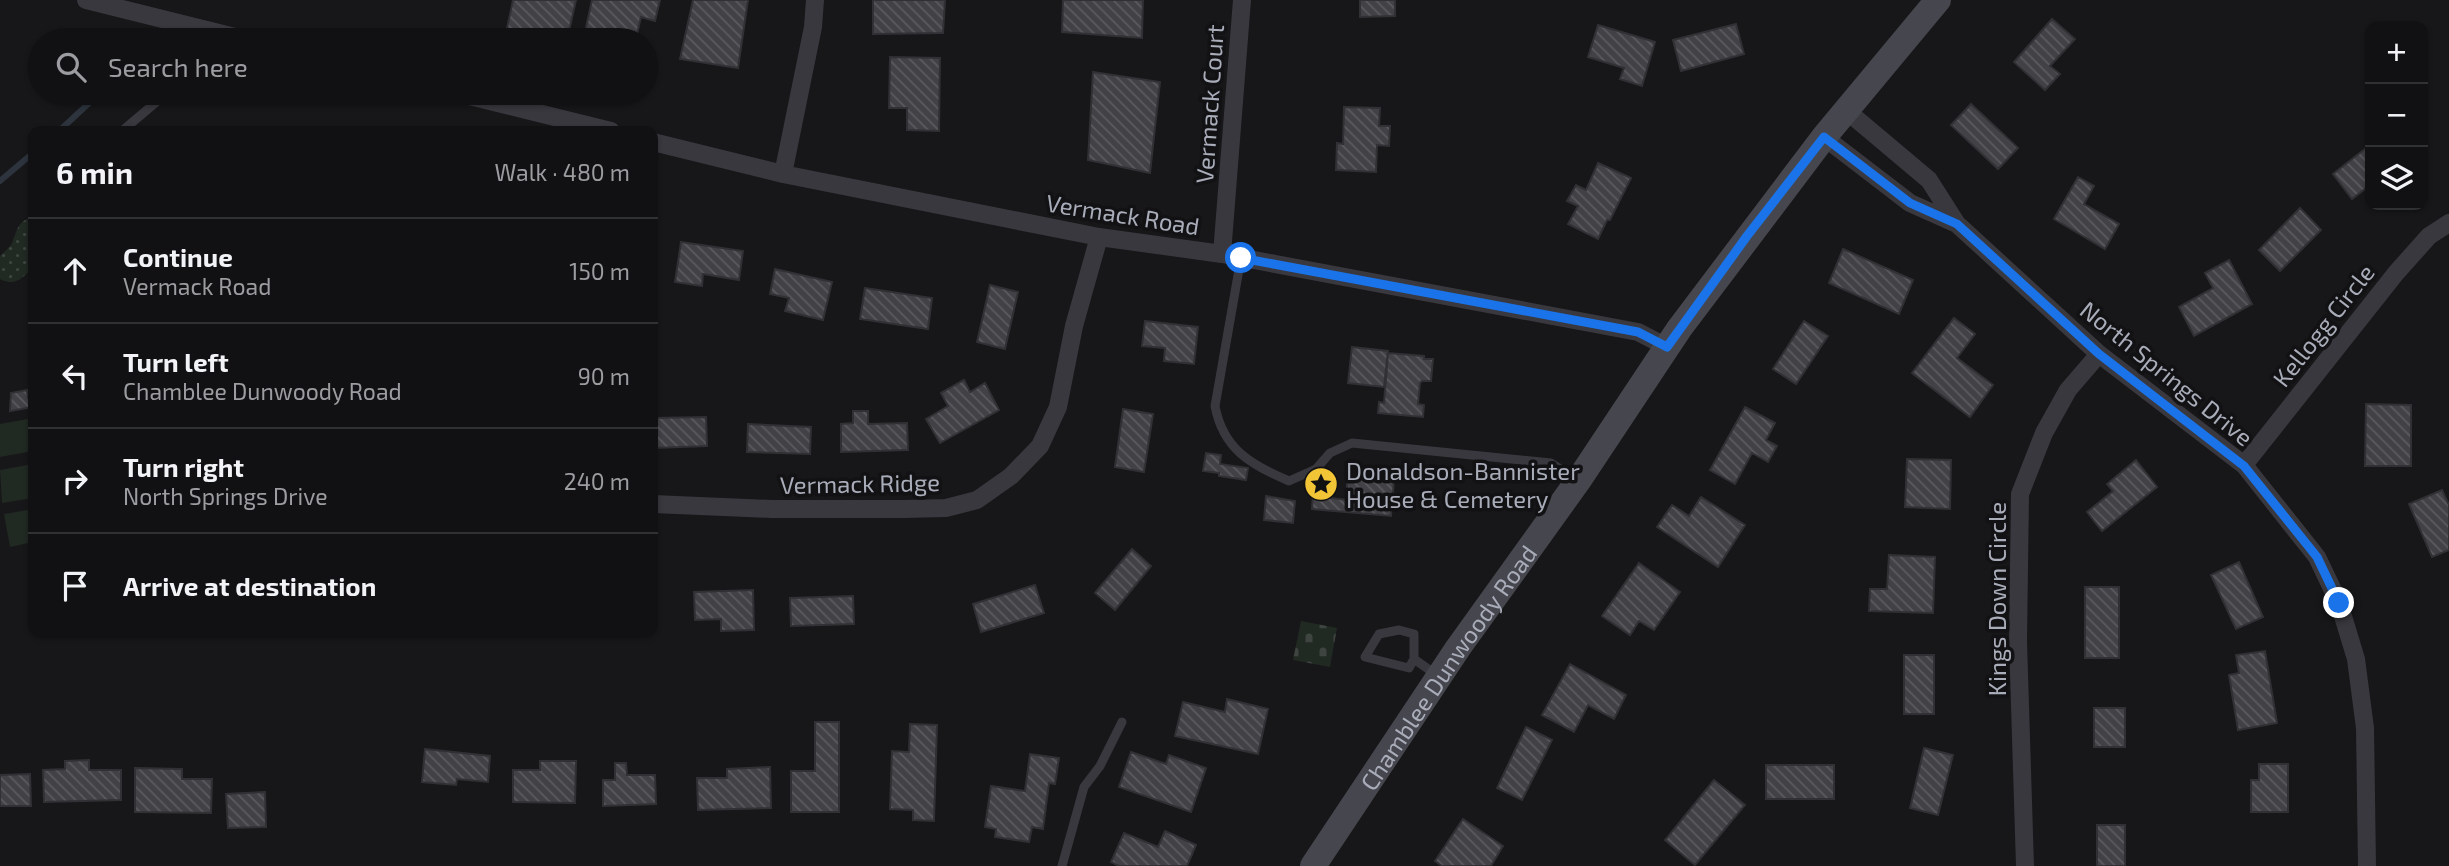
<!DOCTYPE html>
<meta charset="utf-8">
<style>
:root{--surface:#111113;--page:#1a1a1c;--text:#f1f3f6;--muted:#9c9da0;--line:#303133}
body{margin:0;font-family:"Exo 2",sans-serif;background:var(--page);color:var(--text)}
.controls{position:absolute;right:21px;top:21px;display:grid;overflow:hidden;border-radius:14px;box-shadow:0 2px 5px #0004}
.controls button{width:63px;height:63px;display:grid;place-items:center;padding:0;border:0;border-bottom:2px solid var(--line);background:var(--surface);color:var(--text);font:35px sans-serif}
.stop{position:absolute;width:21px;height:21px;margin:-16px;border:5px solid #1a73e8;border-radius:50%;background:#fff}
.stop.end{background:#1a73e8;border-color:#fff;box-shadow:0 2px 7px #0008}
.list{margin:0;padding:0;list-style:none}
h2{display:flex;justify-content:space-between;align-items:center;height:91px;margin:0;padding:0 28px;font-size:30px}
h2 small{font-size:23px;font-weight:400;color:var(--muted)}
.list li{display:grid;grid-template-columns:46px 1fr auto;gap:21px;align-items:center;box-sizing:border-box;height:105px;padding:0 28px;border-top:2px solid var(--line)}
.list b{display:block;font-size:26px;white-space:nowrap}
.list p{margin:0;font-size:23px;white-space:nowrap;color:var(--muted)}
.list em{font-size:23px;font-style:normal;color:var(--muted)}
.icon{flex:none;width:38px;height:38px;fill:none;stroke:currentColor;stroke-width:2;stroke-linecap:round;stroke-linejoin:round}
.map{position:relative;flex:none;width:2449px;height:866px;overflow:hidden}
.search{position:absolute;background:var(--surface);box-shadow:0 2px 5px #0004;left:28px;top:28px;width:630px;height:77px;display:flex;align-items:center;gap:18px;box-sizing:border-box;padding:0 24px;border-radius:38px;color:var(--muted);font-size:26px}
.panel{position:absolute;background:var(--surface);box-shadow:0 2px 5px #0004;left:28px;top:126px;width:630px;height:511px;border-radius:14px}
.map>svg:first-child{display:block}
.grass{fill:url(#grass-dots)}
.cemetery{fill:url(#cemetery-stones)}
.garden{fill:#212923}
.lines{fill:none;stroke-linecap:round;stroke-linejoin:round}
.stream{stroke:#2d343d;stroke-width:6}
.building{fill:url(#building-back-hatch);stroke:#313135;stroke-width:2}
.lane{stroke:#38383e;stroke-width:9}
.street{stroke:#38383e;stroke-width:18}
.secondary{stroke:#46474e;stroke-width:26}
.route{stroke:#1a73e8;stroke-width:9}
.labels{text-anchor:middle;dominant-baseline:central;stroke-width:7;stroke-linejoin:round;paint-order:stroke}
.street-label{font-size:24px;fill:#a9acb9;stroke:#121214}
.poi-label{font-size:24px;fill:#a9acb9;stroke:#121214;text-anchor:start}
</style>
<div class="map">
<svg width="2449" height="866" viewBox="0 0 2449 866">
<defs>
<pattern id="grass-dots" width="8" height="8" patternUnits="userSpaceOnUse" patternTransform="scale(1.75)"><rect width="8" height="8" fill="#212923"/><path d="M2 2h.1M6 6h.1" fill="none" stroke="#3e4541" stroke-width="1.8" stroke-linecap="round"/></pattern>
<pattern id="cemetery-stones" width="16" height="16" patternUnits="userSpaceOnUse" patternTransform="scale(1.75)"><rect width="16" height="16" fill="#212923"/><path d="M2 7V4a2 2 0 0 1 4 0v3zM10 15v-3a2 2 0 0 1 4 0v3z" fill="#3e4541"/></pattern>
<pattern id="building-back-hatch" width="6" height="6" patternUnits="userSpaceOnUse" patternTransform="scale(1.75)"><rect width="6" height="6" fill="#414146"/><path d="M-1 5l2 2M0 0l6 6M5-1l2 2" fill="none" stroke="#5a5a5f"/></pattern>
</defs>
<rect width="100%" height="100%" fill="#171719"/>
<path class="grass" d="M 33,218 L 33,267 C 23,278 15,287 0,279 L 0,256 C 4,252 10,247 12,243 C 17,231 18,219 33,218 Z"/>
<path class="cemetery" d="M 1301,621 L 1337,628 L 1330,667 L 1293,660 Z"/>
<path class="garden" d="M 33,418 L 33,451 L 0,457 L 0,424 Z
M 33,464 L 33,498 L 2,503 L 0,470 Z
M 33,509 L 33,542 L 10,547 L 4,514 Z"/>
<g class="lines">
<path class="stream" d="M 59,131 L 100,93
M 0,181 L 33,153"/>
</g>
<path class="building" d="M 513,0 L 576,0 L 567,40 L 505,38 Z
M 592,0 L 660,0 L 655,21 L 641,17 L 637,34 L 619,30 L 616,40 L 585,32 Z
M 693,0 L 748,0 L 738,68 L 680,59 Z
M 873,0 L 945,0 L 943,33 L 873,34 Z
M 1063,0 L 1143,0 L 1142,38 L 1062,32 Z
M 1360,0 L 1395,0 L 1395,16 L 1360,17 Z
M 2052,19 L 2075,39 L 2050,66 L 2060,74 L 2045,90 L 2014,62 Z
M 1736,24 L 1744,54 L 1681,71 L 1673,40 Z
M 1598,25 L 1655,42 L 1642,86 L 1620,79 L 1624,68 L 1588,57 Z
M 890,57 L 940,58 L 939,131 L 907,130 L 907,108 L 889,108 Z
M 1093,72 L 1160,82 L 1150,173 L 1088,160 Z
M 1971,104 L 2018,148 L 1998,169 L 1951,125 Z
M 1344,107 L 1380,108 L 1379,126 L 1390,126 L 1389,146 L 1377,145 L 1376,172 L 1336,170 L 1337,143 L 1343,144 Z
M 2370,145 L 2370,185 L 2352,199 L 2333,174 Z
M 1598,163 L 1631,178 L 1610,220 L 1607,220 L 1598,239 L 1568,224 L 1578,206 L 1567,201 L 1576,185 L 1586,190 Z
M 2078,177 L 2094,186 L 2084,204 L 2119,224 L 2105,249 L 2054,219 Z
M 2300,208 L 2321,230 L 2280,271 L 2259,250 Z
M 681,242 L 743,251 L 739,280 L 703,274 L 702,286 L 675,282 Z
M 1843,249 L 1913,280 L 1899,314 L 1829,283 Z
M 2229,260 L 2252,304 L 2194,336 L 2179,307 L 2213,288 L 2205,273 Z
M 775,269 L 832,282 L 823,320 L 785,311 L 789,298 L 770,294 Z
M 990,285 L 1018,292 L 1005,349 L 977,342 Z
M 865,288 L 932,298 L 928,329 L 860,319 Z
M 1954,318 L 1975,334 L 1957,358 L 1993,385 L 1970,417 L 1912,373 Z
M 1145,321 L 1198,327 L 1194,364 L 1164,361 L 1165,348 L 1142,346 Z
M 1804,321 L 1828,336 L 1796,384 L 1773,369 Z
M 1352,347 L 1388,351 L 1384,387 L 1348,383 Z
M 1388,353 L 1424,356 L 1424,359 L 1433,359 L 1431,381 L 1422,381 L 1420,383 L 1418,404 L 1424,405 L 1423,417 L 1378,413 L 1379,402 L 1384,403 Z
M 964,380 L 970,392 L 985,383 L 999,410 L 940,443 L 926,419 L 948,406 L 941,393 Z
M 27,390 L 28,398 L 32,398 L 33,407 L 10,411 L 11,393 Z
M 2366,404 L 2411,405 L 2411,466 L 2365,466 Z
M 1745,407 L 1775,423 L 1766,440 L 1777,446 L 1768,462 L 1752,453 L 1735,484 L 1710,470 Z
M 1123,409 L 1153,414 L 1144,472 L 1115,467 Z
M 853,411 L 868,411 L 868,424 L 907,423 L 908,450 L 841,452 L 841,424 L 853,423 Z
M 706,417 L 707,446 L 653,448 L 653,418 Z
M 748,424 L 811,427 L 810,454 L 747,452 Z
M 1206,453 L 1221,455 L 1220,464 L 1248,468 L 1246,480 L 1219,476 L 1219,473 L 1203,471 Z
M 1907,459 L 1951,460 L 1950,509 L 1905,507 Z
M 2136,460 L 2157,487 L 2102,531 L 2087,512 L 2113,491 L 2107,484 Z
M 1347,475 L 1394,479 L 1393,493 L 1401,494 L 1400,501 L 1392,501 L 1391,516 L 1312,509 L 1313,492 L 1331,493 L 1330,498 L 1347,500 Z
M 2442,490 L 2449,505 L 2449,550 L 2432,557 L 2409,504 Z
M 1266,496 L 1295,501 L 1293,523 L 1264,520 Z
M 1701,497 L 1745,525 L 1718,567 L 1657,527 L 1672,505 L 1689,516 Z
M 1132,549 L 1151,566 L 1115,610 L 1095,593 Z
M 1889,555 L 1935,557 L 1933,613 L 1869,611 L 1870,589 L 1887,589 Z
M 2239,562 L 2263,617 L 2236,629 L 2211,575 Z
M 1639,563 L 1680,592 L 1654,630 L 1639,621 L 1630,635 L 1602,616 Z
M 1035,585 L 1044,613 L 981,632 L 973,604 Z
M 2085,587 L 2119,587 L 2119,658 L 2085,658 Z
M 753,590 L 754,630 L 721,631 L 721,619 L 695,620 L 694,592 Z
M 853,596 L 854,624 L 791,626 L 790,598 Z
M 2265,651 L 2277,723 L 2238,730 L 2229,675 L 2239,673 L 2236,655 Z
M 1904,655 L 1934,655 L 1934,714 L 1904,714 Z
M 1570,664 L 1626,695 L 1614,719 L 1588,705 L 1574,732 L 1542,715 Z
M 1227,699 L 1268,709 L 1258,754 L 1175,736 L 1183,702 L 1225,712 Z
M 2094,708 L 2125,708 L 2125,747 L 2094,747 Z
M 815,722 L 839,722 L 839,812 L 791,812 L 791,771 L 815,771 Z
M 910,724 L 937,725 L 934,821 L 913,820 L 913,810 L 890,809 L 892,751 L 909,752 Z
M 1526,727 L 1552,740 L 1522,800 L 1497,788 Z
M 1924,748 L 1953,755 L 1938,815 L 1910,808 Z
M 425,749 L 490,756 L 488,782 L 457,779 L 456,785 L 422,782 Z
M 1131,752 L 1166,764 L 1169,755 L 1206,768 L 1191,812 L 1119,787 Z
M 1030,754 L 1059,758 L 1055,784 L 1049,783 L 1043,829 L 1032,827 L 1029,842 L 995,837 L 996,829 L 985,827 L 991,786 L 1025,791 Z
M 89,760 L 89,770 L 121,770 L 121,800 L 44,802 L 43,770 L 65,769 L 65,761 Z
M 540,761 L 576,761 L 575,803 L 513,802 L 513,770 L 540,770 Z
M 615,763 L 626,763 L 627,775 L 655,775 L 656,804 L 603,806 L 603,780 L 615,780 Z
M 2259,764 L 2288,764 L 2288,812 L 2251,812 L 2251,780 L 2259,780 Z
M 1766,765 L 1834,765 L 1834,799 L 1766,799 Z
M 770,767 L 771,808 L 698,810 L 697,778 L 727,778 L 727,769 Z
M 135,768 L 182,769 L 182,779 L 212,779 L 211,813 L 135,812 Z
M 30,774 L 31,806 L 0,806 L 0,775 Z
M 1714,780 L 1745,805 L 1695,865 L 1665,840 Z
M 265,792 L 266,827 L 228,828 L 226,794 Z
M 1463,819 L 1503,846 L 1491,866 L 1442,866 L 1435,861 Z
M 2097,825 L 2125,825 L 2125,866 L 2097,866 Z
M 1165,831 L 1196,845 L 1187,866 L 1119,866 L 1111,862 L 1124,833 L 1158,847 Z"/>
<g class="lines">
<path class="lane" d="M 179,40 L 180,24
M 122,131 L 167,93
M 1241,258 L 1215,406 C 1223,449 1251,465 1289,481 L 1316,469 L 1330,453 L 1352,443 L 1551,463 L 1575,478
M 1414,659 L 1409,668 L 1365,657 L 1379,634 L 1399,630 L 1414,634 L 1414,659 L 1438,676
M 1062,866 L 1084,787 L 1100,766 L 1122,722"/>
<path class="street" d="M 86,0 L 247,40
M 457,93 L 611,131
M 1847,111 L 1929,180 L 1957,224 L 2099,354 L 2244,465 L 2317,557 L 2339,603 L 2356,659 L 2365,728 L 2367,866
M 1824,137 L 1910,203 L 1957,224
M 653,142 L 783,174 L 1099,237 L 1222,254 L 1638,332 L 1667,347
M 783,174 L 813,27 L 815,0
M 1222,254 L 1242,0
M 2244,465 L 2396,273 L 2429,236 L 2449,223
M 653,504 L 772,509 L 904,509 L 946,508 L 977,500 L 1011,476 L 1040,446 L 1058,407 L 1074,326 L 1099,237
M 2025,866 L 2018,641 L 2020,494 L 2044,433 L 2068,390 L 2099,354"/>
<path class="secondary" id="s1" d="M 1313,866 L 1458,648 L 1578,481 L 1679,329 L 1824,137 L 1938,0"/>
</g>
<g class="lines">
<path class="route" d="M 1241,258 L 1638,332 L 1667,347 L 1747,236 L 1824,137 L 1910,203 L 1957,224 L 2099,354 L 2244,466 L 2317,557 L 2339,603"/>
</g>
<defs>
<g id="sight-disc" transform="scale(1.75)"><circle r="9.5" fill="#f2c536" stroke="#121214"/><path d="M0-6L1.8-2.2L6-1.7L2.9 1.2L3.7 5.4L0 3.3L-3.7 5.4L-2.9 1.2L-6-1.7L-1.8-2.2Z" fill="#111"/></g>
</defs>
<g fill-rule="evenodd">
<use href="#sight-disc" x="1321" y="484"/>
</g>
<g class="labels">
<g class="street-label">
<text transform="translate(1209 104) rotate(-86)">Vermack Court</text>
<text transform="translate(1123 214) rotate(9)">Vermack Road</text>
<text transform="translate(2323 325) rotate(-52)">Kellogg Circle</text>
<text transform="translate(2167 373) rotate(39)">North Springs Drive</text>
<text transform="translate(860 483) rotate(-1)">Vermack Ridge</text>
<text transform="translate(1996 599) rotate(-90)">Kings Down Circle</text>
<text stroke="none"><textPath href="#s1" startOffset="240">Chamblee Dunwoody Road</textPath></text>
</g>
<g class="poi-label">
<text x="1346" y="470">Donaldson-Bannister<tspan x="1346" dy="28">House &amp; Cemetery</tspan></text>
</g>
</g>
</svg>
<div class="controls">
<button>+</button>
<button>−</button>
<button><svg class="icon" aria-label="layers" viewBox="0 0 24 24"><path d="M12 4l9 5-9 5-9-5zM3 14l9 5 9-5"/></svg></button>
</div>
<div class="stop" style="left:1241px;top:258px"></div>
<div class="stop end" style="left:2339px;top:603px"></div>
<div class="search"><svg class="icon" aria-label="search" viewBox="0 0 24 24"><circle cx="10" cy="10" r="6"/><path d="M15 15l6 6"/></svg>Search here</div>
<section class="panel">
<h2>6 min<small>Walk · 480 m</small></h2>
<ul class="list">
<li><svg class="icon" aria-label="ahead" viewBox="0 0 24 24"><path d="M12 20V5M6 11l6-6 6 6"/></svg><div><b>Continue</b><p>Vermack Road</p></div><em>150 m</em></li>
<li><svg class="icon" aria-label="left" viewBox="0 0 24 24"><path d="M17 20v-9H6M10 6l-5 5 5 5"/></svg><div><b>Turn left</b><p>Chamblee Dunwoody Road</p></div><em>90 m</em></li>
<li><svg class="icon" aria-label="right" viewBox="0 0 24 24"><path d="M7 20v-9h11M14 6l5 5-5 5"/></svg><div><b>Turn right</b><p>North Springs Drive</p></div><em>240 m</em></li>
<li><svg class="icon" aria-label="arrive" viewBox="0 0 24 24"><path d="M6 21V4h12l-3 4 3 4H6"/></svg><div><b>Arrive at destination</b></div></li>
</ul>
</section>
</div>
